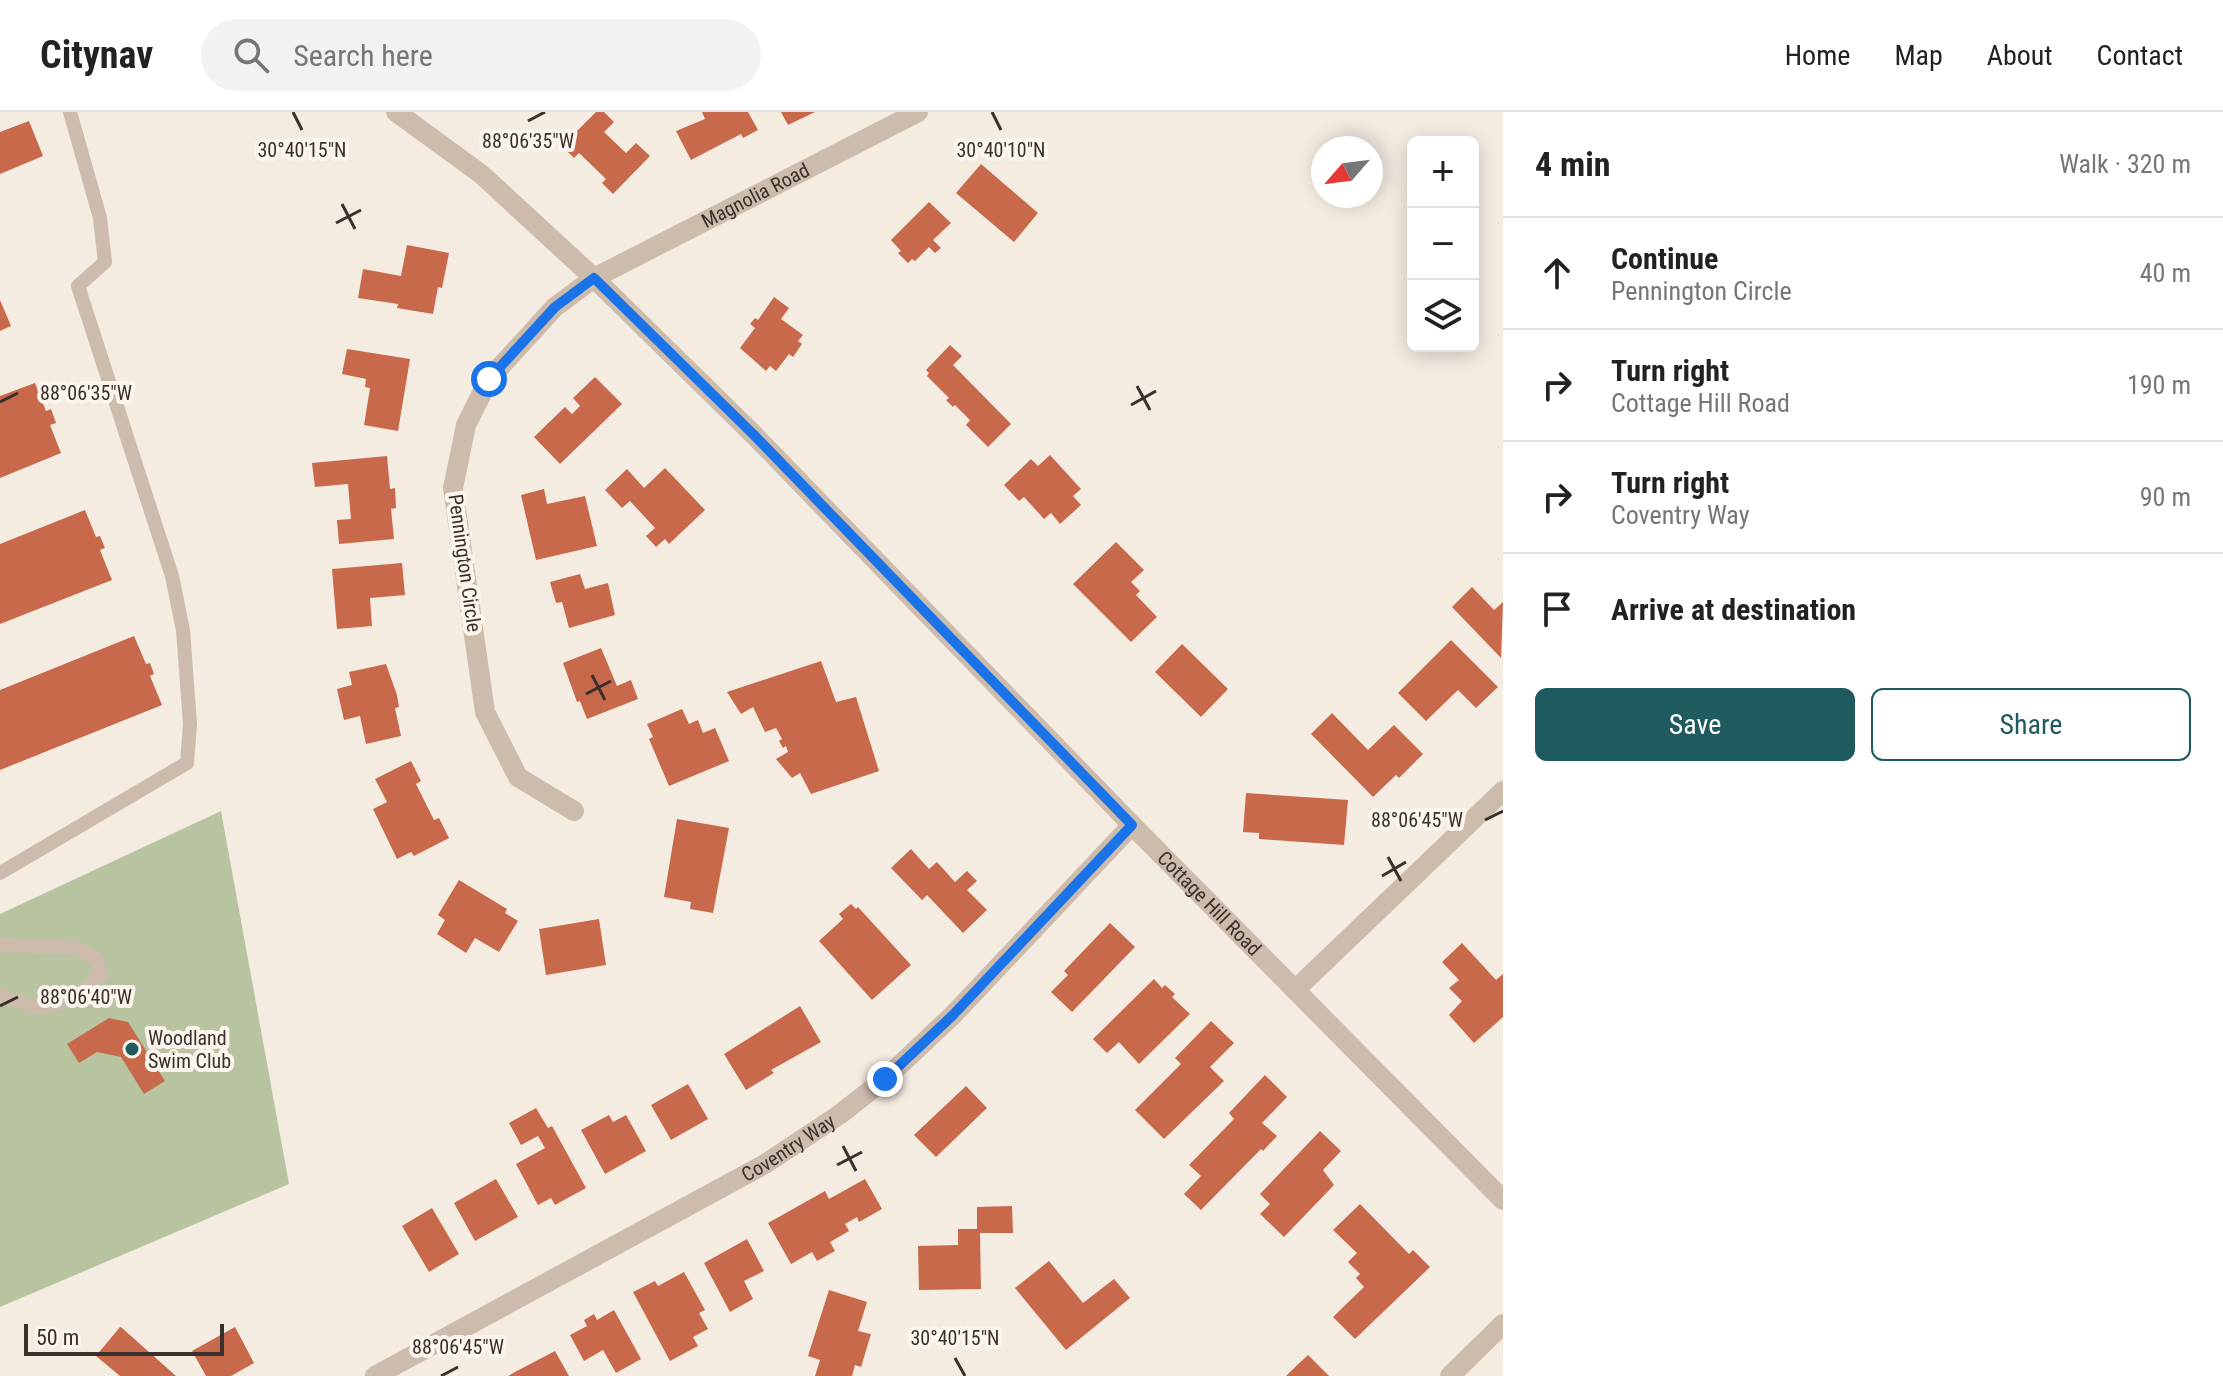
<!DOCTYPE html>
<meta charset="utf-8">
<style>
:root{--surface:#fff;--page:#f2f2f2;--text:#222;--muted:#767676;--line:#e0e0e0;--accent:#1f5a5e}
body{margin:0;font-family:"Roboto Condensed",sans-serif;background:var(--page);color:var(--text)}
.controls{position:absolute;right:24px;top:24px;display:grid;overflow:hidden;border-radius:12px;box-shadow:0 4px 20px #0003}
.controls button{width:72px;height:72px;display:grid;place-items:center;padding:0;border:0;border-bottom:2px solid var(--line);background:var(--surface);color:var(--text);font:40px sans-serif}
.compass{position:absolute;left:1311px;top:24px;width:72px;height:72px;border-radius:50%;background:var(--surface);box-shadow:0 4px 20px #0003;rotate:242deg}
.scale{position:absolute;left:24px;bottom:20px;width:200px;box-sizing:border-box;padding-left:8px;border:4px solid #3b302b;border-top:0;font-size:22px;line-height:28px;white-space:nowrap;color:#3b302b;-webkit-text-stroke:6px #fbf5ee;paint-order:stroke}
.stop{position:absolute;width:24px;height:24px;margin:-18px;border:6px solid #1a73e8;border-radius:50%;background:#fff}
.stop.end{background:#1a73e8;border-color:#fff;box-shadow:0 2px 8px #0008}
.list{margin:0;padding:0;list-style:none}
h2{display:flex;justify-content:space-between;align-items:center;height:104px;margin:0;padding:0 32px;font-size:34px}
h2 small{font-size:26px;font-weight:400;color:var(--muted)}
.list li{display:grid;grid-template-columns:52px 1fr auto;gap:24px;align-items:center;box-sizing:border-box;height:112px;padding:0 32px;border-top:2px solid var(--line)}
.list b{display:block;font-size:30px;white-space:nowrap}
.list p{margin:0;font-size:26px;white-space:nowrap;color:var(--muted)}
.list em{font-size:26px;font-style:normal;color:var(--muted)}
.actions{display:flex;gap:16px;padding:24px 32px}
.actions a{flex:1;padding:18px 0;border:2px solid var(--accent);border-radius:12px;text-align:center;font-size:28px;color:var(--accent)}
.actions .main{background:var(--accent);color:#fff}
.icon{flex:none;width:44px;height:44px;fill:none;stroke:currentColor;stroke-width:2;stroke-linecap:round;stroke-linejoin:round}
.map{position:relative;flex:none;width:1503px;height:1264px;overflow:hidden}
header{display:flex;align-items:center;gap:48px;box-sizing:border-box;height:112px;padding:0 40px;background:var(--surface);border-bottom:2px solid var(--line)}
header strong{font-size:38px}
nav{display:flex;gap:44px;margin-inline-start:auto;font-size:28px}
.search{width:560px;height:72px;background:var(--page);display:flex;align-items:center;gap:20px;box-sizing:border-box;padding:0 28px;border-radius:44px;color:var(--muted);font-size:30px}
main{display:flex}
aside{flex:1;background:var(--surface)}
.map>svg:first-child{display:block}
.green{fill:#b8c4a0}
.building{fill:#c8694b}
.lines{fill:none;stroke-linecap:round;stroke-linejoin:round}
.service{stroke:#cdbbac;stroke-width:14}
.minor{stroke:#cdbbac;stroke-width:20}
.tertiary{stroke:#cdbbac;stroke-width:20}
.route{stroke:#1a73e8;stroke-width:10}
.ticks{fill:none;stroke:#3b302b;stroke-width:3}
.poi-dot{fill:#1f5a5e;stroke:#fbf5ee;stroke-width:3}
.labels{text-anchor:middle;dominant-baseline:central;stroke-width:8;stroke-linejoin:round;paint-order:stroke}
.street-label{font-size:20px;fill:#3b302b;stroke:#fbf5ee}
.poi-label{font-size:20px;fill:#3b302b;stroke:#fbf5ee;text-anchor:start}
.ticks-label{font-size:20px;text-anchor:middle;fill:#3b302b;stroke:#fbf5ee;stroke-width:8;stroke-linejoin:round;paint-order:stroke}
</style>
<header>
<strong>Citynav</strong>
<div class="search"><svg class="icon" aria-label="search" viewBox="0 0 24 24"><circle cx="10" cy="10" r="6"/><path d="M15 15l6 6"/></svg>Search here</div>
<nav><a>Home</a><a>Map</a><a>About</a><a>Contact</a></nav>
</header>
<main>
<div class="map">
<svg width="1503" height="1264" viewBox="0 0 1503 1264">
<rect width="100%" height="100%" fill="#f4ebe1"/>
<path class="green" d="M 221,699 L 289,1072 L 0,1195 L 0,802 Z"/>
<path class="building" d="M 596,0 L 604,0 L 614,10 L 604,20 L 626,41 L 636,31 L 650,44 L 613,82 L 602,71 L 606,67 L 579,41 L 574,46 L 562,34 Z
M 702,0 L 748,0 L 758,18 L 743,26 L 741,22 L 691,48 L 676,19 L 705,7 Z
M 781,0 L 815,0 L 788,13 Z
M 29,9 L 43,44 L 0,62 L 0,20 Z
M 981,52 L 1038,101 L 1014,130 L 956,81 Z
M 929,90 L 951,111 L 933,128 L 941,136 L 935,141 L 929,135 L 915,149 L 912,147 L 908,151 L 898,141 L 901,139 L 891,128 Z
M 407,133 L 449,141 L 442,176 L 438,175 L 433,202 L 397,196 L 398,192 L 358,186 L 363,157 L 401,164 Z
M 774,185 L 789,196 L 781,207 L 803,223 L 798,229 L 802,232 L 793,245 L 789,242 L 776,259 L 770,254 L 766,259 L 740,236 L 755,216 L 750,212 L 755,206 L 758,208 Z
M 0,188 L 11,214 L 0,219 Z
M 950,233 L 962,244 L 953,253 L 1011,312 L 988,335 L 966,313 L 970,308 L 955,293 L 953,295 L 946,288 L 949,286 L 927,264 L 929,261 L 926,258 Z
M 347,237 L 410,247 L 398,319 L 364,313 L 370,276 L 365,275 L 366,267 L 342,262 Z
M 595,265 L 622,292 L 560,352 L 534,325 L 565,295 L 572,302 L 580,294 L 573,286 Z
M 35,271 L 46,299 L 51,297 L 56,311 L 50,313 L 61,341 L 0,366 L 0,284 Z
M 1050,343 L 1081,377 L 1073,384 L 1081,393 L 1060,412 L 1051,401 L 1044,407 L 1024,385 L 1019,389 L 1004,373 L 1031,347 L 1038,354 Z
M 387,344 L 390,377 L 395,376 L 396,396 L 391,397 L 394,427 L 339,432 L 337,408 L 351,407 L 348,372 L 315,375 L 312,351 Z
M 665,356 L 705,398 L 669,432 L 665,427 L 656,435 L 646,424 L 655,416 L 630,389 L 622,396 L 605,378 L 627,357 L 644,376 Z
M 544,377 L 547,392 L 585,384 L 597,434 L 536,448 L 521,383 Z
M 85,398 L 96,425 L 100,424 L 105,436 L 100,438 L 112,468 L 0,512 L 0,432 Z
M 1116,430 L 1144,458 L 1131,470 L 1140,479 L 1136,483 L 1157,505 L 1131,530 L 1073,472 Z
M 402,451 L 405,483 L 370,486 L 372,514 L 337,517 L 332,457 Z
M 580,462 L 585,477 L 608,471 L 615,503 L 569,516 L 562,490 L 556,491 L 550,470 Z
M 1472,475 L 1494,498 L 1503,490 L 1501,546 L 1452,495 Z
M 134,524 L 146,552 L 150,551 L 154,562 L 150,564 L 162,593 L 0,658 L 0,578 Z
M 1451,528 L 1498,575 L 1476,596 L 1458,578 L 1426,609 L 1398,581 Z
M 1182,532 L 1228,577 L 1201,605 L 1155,560 Z
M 601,536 L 617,574 L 631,568 L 638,587 L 587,607 L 580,589 L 577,590 L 563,551 Z
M 821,549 L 836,590 L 856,585 L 879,659 L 811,682 L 800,661 L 792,666 L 776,647 L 788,640 L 786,634 L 783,636 L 779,629 L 782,627 L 776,616 L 765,620 L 753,595 L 741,602 L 727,580 Z
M 386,552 L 397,583 L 399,595 L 395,596 L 401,624 L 366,632 L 360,604 L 344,608 L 337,577 L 352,573 L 349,560 Z
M 682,597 L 689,612 L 698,608 L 703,621 L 715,616 L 729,649 L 669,674 L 649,627 L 653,625 L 647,612 Z
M 1332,601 L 1368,638 L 1394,613 L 1423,642 L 1399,666 L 1396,663 L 1373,685 L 1311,622 Z
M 411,649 L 421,669 L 416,672 L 434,708 L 439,706 L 449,726 L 414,744 L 411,740 L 397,747 L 373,697 L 387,690 L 375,667 Z
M 1246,681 L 1348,688 L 1344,733 L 1259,727 L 1259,721 L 1243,720 Z
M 677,707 L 729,716 L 713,801 L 690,797 L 691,790 L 664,785 Z
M 911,737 L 929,757 L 937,750 L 955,770 L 967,759 L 977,769 L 967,778 L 987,798 L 963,821 L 927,783 L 922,788 L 891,756 Z
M 459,768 L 507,797 L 505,801 L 518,809 L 499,840 L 475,826 L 466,841 L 437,822 L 445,808 L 438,803 Z
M 851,792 L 856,797 L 858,795 L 911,853 L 872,888 L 819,829 L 843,807 L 839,802 Z
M 599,807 L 606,853 L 546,863 L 539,817 Z
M 1110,811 L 1135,835 L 1072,900 L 1051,880 L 1068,863 L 1064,859 Z
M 1462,831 L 1496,868 L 1503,862 L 1503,905 L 1474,931 L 1449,903 L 1462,889 L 1449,876 L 1459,868 L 1442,850 Z
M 1154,867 L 1162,876 L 1165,873 L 1175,882 L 1172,885 L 1190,902 L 1139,952 L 1119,930 L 1107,941 L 1093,927 Z
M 800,894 L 821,930 L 771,958 L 774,961 L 746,978 L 724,942 Z
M 109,906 L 128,910 L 165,969 L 144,982 L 121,945 L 97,940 L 79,951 L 67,932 Z
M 1211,909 L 1234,931 L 1210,955 L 1224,969 L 1164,1027 L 1135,998 L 1181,952 L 1175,946 Z
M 1265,963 L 1287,985 L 1262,1011 L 1277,1024 L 1263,1039 L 1261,1037 L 1201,1098 L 1184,1082 L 1201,1064 L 1189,1053 L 1234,1007 L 1229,1001 Z
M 688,972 L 708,1007 L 671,1028 L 651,993 Z
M 966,974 L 987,996 L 936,1045 L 914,1023 Z
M 536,996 L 548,1016 L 552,1014 L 586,1076 L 555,1093 L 551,1086 L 538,1093 L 516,1052 L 545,1036 L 538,1024 L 521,1033 L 509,1011 Z
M 609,1003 L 613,1010 L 626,1003 L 646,1039 L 605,1062 L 581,1018 Z
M 1320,1019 L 1341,1039 L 1323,1058 L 1334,1073 L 1284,1125 L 1260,1102 L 1270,1092 L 1260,1082 Z
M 496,1067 L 518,1105 L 475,1129 L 454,1091 Z
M 865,1067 L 882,1097 L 859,1110 L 857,1105 L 845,1112 L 849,1119 L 830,1130 L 835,1139 L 817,1149 L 812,1140 L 791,1152 L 768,1111 L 825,1079 L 829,1087 Z
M 1360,1092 L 1409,1142 L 1413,1138 L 1430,1155 L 1355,1227 L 1333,1205 L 1364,1175 L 1356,1166 L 1360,1162 L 1348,1150 L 1357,1141 L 1333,1118 Z
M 1012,1094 L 1013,1121 L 980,1121 L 981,1177 L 919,1178 L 918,1134 L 958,1133 L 958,1117 L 977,1117 L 977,1095 Z
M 432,1096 L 459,1142 L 429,1160 L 402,1114 Z
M 747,1127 L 764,1159 L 744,1169 L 753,1187 L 730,1200 L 704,1151 Z
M 1049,1149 L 1083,1191 L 1114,1167 L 1130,1186 L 1066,1238 L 1015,1176 Z
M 684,1160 L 705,1198 L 699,1201 L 708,1217 L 693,1225 L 698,1234 L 670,1249 L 633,1180 L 655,1169 L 658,1174 Z
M 829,1178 L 867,1190 L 858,1219 L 871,1222 L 861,1255 L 855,1253 L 852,1264 L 815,1264 L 820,1248 L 808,1244 Z
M 614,1198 L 641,1247 L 616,1261 L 603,1238 L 584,1249 L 570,1223 L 587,1214 L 584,1208 L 594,1202 L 597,1208 Z
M 120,1215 L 122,1216 L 176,1264 L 120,1264 L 96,1244 Z
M 235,1215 L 254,1251 L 231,1264 L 206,1264 L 192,1239 Z
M 555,1239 L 569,1264 L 508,1264 L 515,1260 Z
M 1308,1243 L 1329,1264 L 1286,1264 L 1292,1258 Z"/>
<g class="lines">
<path class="service" d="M 0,761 L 187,651 L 190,612 L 183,518 L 172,464 L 78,174 L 105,150 L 100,106 L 70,0
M 0,833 L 78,836 L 97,848 L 101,862 L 78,887 L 38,896 L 0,883"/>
<g class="minor">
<path id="s1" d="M 574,699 L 518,665 L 485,600 L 453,376 L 466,313 L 489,267 L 555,195 L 594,166 L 918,0"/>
<path d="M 1295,878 L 1503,679"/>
<path id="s2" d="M 375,1264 L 765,1052 L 839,1003 L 885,967 L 953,903 L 1132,713"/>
</g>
<g class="tertiary">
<path id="s3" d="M 396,0 L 481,62 L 594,166 L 754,323 L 1132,713 L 1503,1088"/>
<path d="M 1450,1264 L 1503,1212"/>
</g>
</g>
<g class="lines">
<path class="route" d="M 489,267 L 555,195 L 594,166 L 754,323 L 1132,713 L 953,903 L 885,967"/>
</g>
<path class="ticks" d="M 293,0 L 302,18M 992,0 L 1001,18M 528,9 L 545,0M 342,92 L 355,117M 336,111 L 361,98M 1137,274 L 1150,298M 0,290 L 18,281M 1131,293 L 1156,279M 592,563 L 605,588M 586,582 L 611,569M 1485,708 L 1503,699M 1388,745 L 1401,769M 1382,764 L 1406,750M 0,894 L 18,885M 843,1034 L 856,1059M 837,1053 L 862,1040M 955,1246 L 965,1264M 441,1264 L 458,1255"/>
<circle class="poi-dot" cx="132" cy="937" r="8"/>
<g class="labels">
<g class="street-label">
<text stroke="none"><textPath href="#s1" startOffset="808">Magnolia Road</textPath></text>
<text transform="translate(465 451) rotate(82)">Pennington Circle</text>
<text stroke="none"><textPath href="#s3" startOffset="1136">Cottage Hill Road</textPath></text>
<text stroke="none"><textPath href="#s2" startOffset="472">Coventry Way</textPath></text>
</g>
<g class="poi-label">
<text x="148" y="926">Woodland<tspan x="148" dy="23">Swim Club</tspan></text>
</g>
</g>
<g class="ticks-label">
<text x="528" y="36">88°06'35"W</text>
<text x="302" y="45">30°40'15"N</text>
<text x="1001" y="45">30°40'10"N</text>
<text x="86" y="288">88°06'35"W</text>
<text x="1417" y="715">88°06'45"W</text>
<text x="86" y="892">88°06'40"W</text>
<text x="955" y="1233">30°40'15"N</text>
<text x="458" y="1242">88°06'45"W</text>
</g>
</svg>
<div class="controls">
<button>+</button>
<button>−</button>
<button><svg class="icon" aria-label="layers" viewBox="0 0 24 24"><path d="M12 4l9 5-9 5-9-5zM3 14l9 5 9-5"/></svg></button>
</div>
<svg class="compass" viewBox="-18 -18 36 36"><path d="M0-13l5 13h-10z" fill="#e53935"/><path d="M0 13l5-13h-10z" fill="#767676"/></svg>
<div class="scale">50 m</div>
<div class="stop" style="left:489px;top:267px"></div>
<div class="stop end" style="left:885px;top:967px"></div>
</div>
<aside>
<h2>4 min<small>Walk · 320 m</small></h2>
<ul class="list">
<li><svg class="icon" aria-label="ahead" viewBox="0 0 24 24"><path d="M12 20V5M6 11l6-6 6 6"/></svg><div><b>Continue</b><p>Pennington Circle</p></div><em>40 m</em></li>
<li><svg class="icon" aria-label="right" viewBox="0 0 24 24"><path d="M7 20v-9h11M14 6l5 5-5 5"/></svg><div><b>Turn right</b><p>Cottage Hill Road</p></div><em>190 m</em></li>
<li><svg class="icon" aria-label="right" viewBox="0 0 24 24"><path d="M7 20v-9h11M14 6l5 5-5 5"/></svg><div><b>Turn right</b><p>Coventry Way</p></div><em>90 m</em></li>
<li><svg class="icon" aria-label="arrive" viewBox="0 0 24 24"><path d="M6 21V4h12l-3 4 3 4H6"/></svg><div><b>Arrive at destination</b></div></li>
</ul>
<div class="actions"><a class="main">Save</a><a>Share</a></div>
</aside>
</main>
